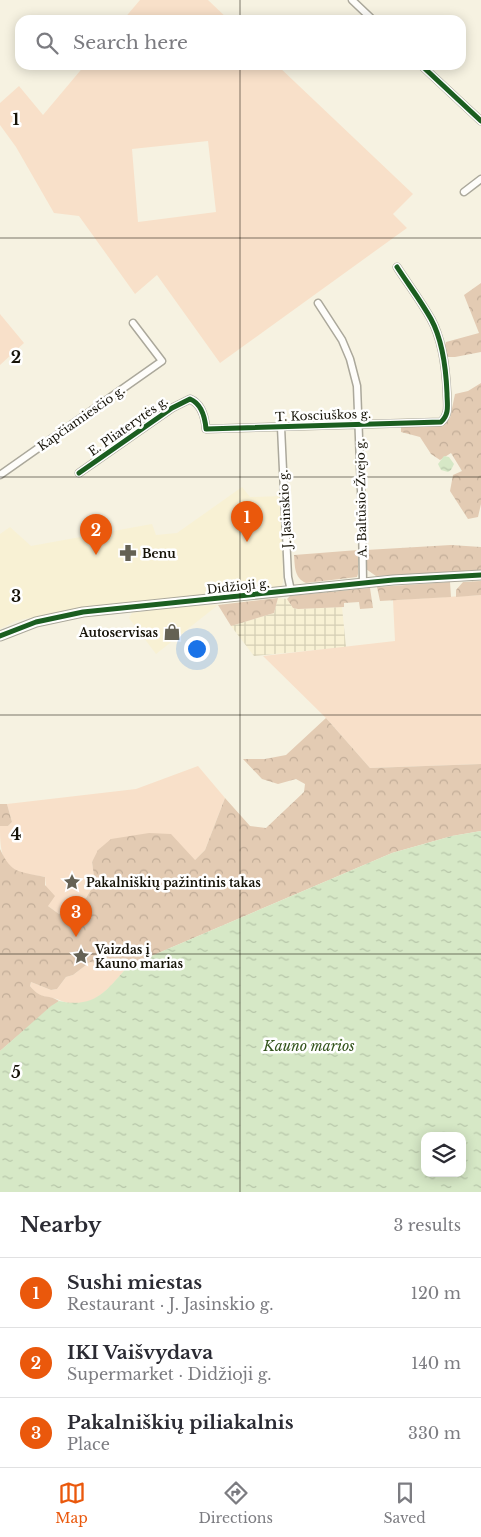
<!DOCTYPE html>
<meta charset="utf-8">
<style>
:root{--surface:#fff;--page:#f2f2f3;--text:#2b2b33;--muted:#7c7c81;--line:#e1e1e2;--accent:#ea580c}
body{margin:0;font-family:"Libre Baskerville",serif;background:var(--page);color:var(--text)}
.controls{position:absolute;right:15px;bottom:15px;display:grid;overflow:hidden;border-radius:10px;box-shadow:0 2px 12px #0003}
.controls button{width:45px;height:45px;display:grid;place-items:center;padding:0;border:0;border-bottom:1px solid var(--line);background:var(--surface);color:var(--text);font:25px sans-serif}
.you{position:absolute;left:196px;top:648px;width:18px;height:18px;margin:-12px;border:4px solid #fff;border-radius:50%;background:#1a73e8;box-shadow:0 0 0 8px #1a73e833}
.badge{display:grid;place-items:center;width:32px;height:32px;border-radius:50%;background:var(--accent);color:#fff;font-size:16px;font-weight:700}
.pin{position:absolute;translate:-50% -41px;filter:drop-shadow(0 1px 2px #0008)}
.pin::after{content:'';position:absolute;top:26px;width:18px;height:15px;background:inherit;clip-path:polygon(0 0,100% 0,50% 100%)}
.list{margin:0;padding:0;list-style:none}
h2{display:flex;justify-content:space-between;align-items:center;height:65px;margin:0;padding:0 20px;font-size:21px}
h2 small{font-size:16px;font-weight:400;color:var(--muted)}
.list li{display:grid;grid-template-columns:32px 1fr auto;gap:15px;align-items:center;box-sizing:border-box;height:70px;padding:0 20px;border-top:1px solid var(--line)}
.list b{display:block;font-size:19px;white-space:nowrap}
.list p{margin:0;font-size:16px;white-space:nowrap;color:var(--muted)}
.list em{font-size:16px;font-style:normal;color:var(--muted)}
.icon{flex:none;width:28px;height:28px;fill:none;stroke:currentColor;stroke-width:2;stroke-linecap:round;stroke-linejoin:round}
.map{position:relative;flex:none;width:481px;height:1192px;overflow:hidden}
.search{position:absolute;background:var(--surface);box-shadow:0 2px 12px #0003;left:15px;right:15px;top:15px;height:55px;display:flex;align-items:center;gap:12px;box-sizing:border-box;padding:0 18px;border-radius:15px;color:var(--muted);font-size:19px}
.sheet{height:275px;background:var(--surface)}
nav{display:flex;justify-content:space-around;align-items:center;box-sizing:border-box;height:70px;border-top:1px solid var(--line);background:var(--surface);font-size:14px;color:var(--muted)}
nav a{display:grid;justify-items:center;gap:2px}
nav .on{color:var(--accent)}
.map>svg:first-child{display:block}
.built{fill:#f8f1d4}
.industrial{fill:url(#industrial-grid)}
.grass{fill:#f8e0c9;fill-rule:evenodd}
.forest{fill:url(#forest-crowns)}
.water{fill:url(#water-ripples);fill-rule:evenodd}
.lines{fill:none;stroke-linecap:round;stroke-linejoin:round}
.street-casing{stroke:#aba89b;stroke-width:9}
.secondary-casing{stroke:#aba89b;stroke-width:11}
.street{stroke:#fefdfa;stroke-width:6}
.secondary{stroke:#fefdfa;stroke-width:9}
.cycleway-casing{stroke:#fff;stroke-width:8}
.cycleway{stroke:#1b5e20;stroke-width:5}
.grid{fill:none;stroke:#161308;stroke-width:1;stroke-opacity:0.55}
.labels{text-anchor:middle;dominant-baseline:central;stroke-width:5;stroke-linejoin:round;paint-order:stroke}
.street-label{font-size:12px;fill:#161308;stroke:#fff}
.poi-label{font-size:12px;font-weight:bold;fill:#161308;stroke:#fff;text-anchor:start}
.water-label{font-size:14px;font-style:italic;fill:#34551d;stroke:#fff}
.grid-label{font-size:16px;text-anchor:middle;font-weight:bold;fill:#161308;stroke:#fff;stroke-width:5;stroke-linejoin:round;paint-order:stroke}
</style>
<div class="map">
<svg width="481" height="1192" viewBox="0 0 481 1192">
<defs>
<pattern id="industrial-grid" width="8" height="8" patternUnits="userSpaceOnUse" patternTransform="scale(1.25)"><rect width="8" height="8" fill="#f8f1d4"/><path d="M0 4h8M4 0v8" fill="none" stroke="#d4ceb4"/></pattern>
<pattern id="forest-crowns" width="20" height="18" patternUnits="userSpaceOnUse" patternTransform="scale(1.25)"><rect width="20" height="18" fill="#e3cbb3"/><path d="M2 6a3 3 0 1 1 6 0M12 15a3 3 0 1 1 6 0" fill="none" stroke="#c2ad98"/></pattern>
<pattern id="water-ripples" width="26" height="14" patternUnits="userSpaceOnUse" patternTransform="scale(1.25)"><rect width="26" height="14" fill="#d6e8c6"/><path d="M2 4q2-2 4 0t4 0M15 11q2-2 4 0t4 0" fill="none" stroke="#b7c6a9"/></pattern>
</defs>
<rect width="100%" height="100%" fill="#f6f2e1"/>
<path class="built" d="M 242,487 L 250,497 L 282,496 L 283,582 L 281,587 L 89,606 L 47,614 L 16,621 L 0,629 L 0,534 L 10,527 L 31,546 L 152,524 L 156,535 L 177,533 Z
M 218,605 L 156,654 L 129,618 L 132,613 L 175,607 Z"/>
<path class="industrial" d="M 278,598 L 287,599 L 293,608 L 298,609 L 342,607 L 346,647 L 254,656 L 231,626 L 274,613 Z"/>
<path class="grass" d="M 140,0 L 208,0 L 229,20 L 123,20 Z
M 85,65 L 277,65 L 413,194 L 393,214 L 407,228 L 220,363 L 157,275 L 135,294 L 79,216 L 54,213 L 16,147 L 0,125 L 0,103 L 19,86 L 43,115 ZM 208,141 L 216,212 L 138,222 L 132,149 Z
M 0,314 L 24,343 L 0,365 Z
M 481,595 L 481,764 L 370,768 L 326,718 L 263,656 L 395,641 L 393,600 Z
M 198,766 L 225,798 L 205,850 L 195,860 L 92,861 L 95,883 L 86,898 L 73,903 L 59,914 L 48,906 L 45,877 C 37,875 19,874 13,870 C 0,861 0,841 0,826 L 8,826 L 12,822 L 7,804 L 136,789 Z
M 90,962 L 107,965 L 125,963 L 128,966 C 112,985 96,1008 68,1003 C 63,1002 58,999 53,998 C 41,996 38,996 30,986 L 31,982 L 51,990 L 57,989 L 66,977 L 73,975 Z"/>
<path class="forest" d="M 481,283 L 481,352 L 455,357 L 447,357 L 444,347 L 446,342 L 479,333 L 464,295 Z
M 481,383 L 481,504 L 478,517 L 468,519 L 450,491 L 453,475 L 462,471 L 451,453 L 440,460 L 431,454 L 420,437 L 401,432 L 401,426 L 444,424 L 450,418 L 455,394 L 468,391 Z
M 451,545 L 481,547 L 481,571 L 376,576 L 366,569 L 366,550 Z
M 358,550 L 358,574 L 357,577 L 306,583 C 294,578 295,566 294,555 Z
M 481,581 L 481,595 L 456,597 L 456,590 L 463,582 Z
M 450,582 L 451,597 L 380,601 L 377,587 Z
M 370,588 L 373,608 L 360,609 L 359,602 L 344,603 L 344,607 L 298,609 L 293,608 L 287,599 L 290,596 Z
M 278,598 L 274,613 L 231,626 L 218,605 Z
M 326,718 L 370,768 L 481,764 L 481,831 L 452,836 L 392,853 L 128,966 L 124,963 L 107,965 L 90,962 L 73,975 L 66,977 L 57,989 L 51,990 L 31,982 L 30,986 C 42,1001 47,993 59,1001 L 0,1051 L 0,849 C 12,875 19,871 45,877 L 45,885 L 55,896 L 48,906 L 59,914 L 73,903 L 86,898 L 95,883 L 92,862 L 98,850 L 111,839 L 149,833 L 171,834 L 195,860 L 205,850 L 225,798 L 250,826 L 266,828 L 304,792 L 305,784 L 296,779 L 278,784 L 262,779 L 243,759 L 265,759 L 286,755 Z
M 0,804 L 7,804 L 12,822 L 8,826 L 0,826 Z"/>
<path class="water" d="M 444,456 L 449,457 L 454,464 L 451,470 L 448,472 L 441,470 L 438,464 Z
M 481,831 L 481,1192 L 0,1192 L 0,1051 L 51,1006 L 59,1001 C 95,1009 107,990 128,966 L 392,853 L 452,836 ZM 425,1136 L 462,1136 L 462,1173 L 425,1173 Z"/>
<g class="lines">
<g class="street-casing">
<path id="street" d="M 352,0 L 373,20
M 421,65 L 481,121
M 464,192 L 481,179
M 318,303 L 342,340 L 350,359 L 357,386 L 362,516 L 363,583
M 281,427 L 288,577 L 291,591
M 79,473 L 172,408 L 190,399 C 202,404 205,417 206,429 L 441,422 C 450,414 447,404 447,393 C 446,369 443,341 431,319 C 421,301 408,284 397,267
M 0,475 L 162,361 L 133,323"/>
</g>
<g class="secondary-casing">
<path id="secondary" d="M 0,636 L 36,622 L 83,612 L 393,580 L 481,575"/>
</g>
<use href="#street" class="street"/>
<use href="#secondary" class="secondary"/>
<g class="cycleway-casing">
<path id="cycleway" d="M 421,65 L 481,121
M 79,473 L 172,408 L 190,399 C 202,404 205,417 206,429 L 441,422 C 450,414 447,404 447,393 C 446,369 443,341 431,319 C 421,301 408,284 397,267
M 0,636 L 36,622 L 83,612 L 393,580 L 481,575"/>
</g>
<use href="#cycleway" class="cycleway"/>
</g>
<path class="grid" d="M 240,0 L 240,20M 240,65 L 240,1192M 0,238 L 481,238M 0,477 L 481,477M 0,715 L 481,715M 0,954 L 481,954"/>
<defs>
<g id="pharmacy-bare" transform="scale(1.35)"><path d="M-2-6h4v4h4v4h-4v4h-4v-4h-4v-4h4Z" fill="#646154" stroke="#fff" stroke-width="2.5" paint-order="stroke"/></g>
<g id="shop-bare" transform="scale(1.35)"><path d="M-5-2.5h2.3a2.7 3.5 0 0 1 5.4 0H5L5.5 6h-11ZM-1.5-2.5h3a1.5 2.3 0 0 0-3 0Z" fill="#646154" stroke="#fff" stroke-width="2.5" paint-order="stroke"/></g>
<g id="sight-bare" transform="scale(1.35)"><path d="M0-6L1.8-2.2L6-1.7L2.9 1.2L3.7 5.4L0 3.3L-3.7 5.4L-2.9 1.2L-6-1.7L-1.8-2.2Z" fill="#646154" stroke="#fff" stroke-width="2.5" paint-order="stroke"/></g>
</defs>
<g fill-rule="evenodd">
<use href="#pharmacy-bare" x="128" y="553"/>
<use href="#shop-bare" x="172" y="632"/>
<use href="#sight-bare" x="72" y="882"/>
<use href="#sight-bare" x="81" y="956"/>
</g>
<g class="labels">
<g class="street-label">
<text transform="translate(323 415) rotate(-2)">T. Kosciuškos g.</text>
<text transform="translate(81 418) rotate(-35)">Kapčiamiesčio g.</text>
<text transform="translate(128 426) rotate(-35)">E. Pliaterytės g.</text>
<text transform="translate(361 498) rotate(-91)">A. Baltūsio-Žvejo g.</text>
<text transform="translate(285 509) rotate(-93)">J. Jasinskio g.</text>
<text transform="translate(238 586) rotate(-6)">Didžioji g.</text>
</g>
<g class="poi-label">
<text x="142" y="553">Benu</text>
<text x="158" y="632" text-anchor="end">Autoservisas</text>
<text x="86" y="882">Pakalniškių pažintinis takas</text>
<text x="95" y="949">Vaizdas į<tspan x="95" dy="14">Kauno marias</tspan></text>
</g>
<g class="water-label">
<text x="309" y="1046">Kauno marios</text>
</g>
</g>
<g class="grid-label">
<text x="16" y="125">1</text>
<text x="16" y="363">2</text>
<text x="16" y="602">3</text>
<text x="16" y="840">4</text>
<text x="16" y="1078">5</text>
</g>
</svg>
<div class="controls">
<button><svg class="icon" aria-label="layers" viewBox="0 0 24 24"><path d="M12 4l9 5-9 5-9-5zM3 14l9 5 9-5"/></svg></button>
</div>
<div class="you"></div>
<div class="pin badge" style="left:247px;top:542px">1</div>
<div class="pin badge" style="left:96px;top:555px">2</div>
<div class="pin badge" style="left:76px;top:937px">3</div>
<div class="search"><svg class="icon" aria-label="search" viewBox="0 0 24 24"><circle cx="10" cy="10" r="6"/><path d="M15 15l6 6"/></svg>Search here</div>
</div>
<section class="sheet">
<h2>Nearby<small>3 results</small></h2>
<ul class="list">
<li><span class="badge">1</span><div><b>Sushi miestas</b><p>Restaurant · J. Jasinskio g.</p></div><em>120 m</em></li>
<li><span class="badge">2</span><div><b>IKI Vaišvydava</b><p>Supermarket · Didžioji g.</p></div><em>140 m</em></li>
<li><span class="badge">3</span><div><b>Pakalniškių piliakalnis</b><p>Place</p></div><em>330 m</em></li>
</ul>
</section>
<nav>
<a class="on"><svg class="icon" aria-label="map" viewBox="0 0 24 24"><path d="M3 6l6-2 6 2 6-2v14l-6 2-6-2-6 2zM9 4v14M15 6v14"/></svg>Map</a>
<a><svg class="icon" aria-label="directions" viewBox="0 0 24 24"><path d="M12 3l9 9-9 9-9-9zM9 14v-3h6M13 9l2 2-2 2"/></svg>Directions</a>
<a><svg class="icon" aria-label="saved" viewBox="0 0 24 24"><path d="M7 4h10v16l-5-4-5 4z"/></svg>Saved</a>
</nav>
